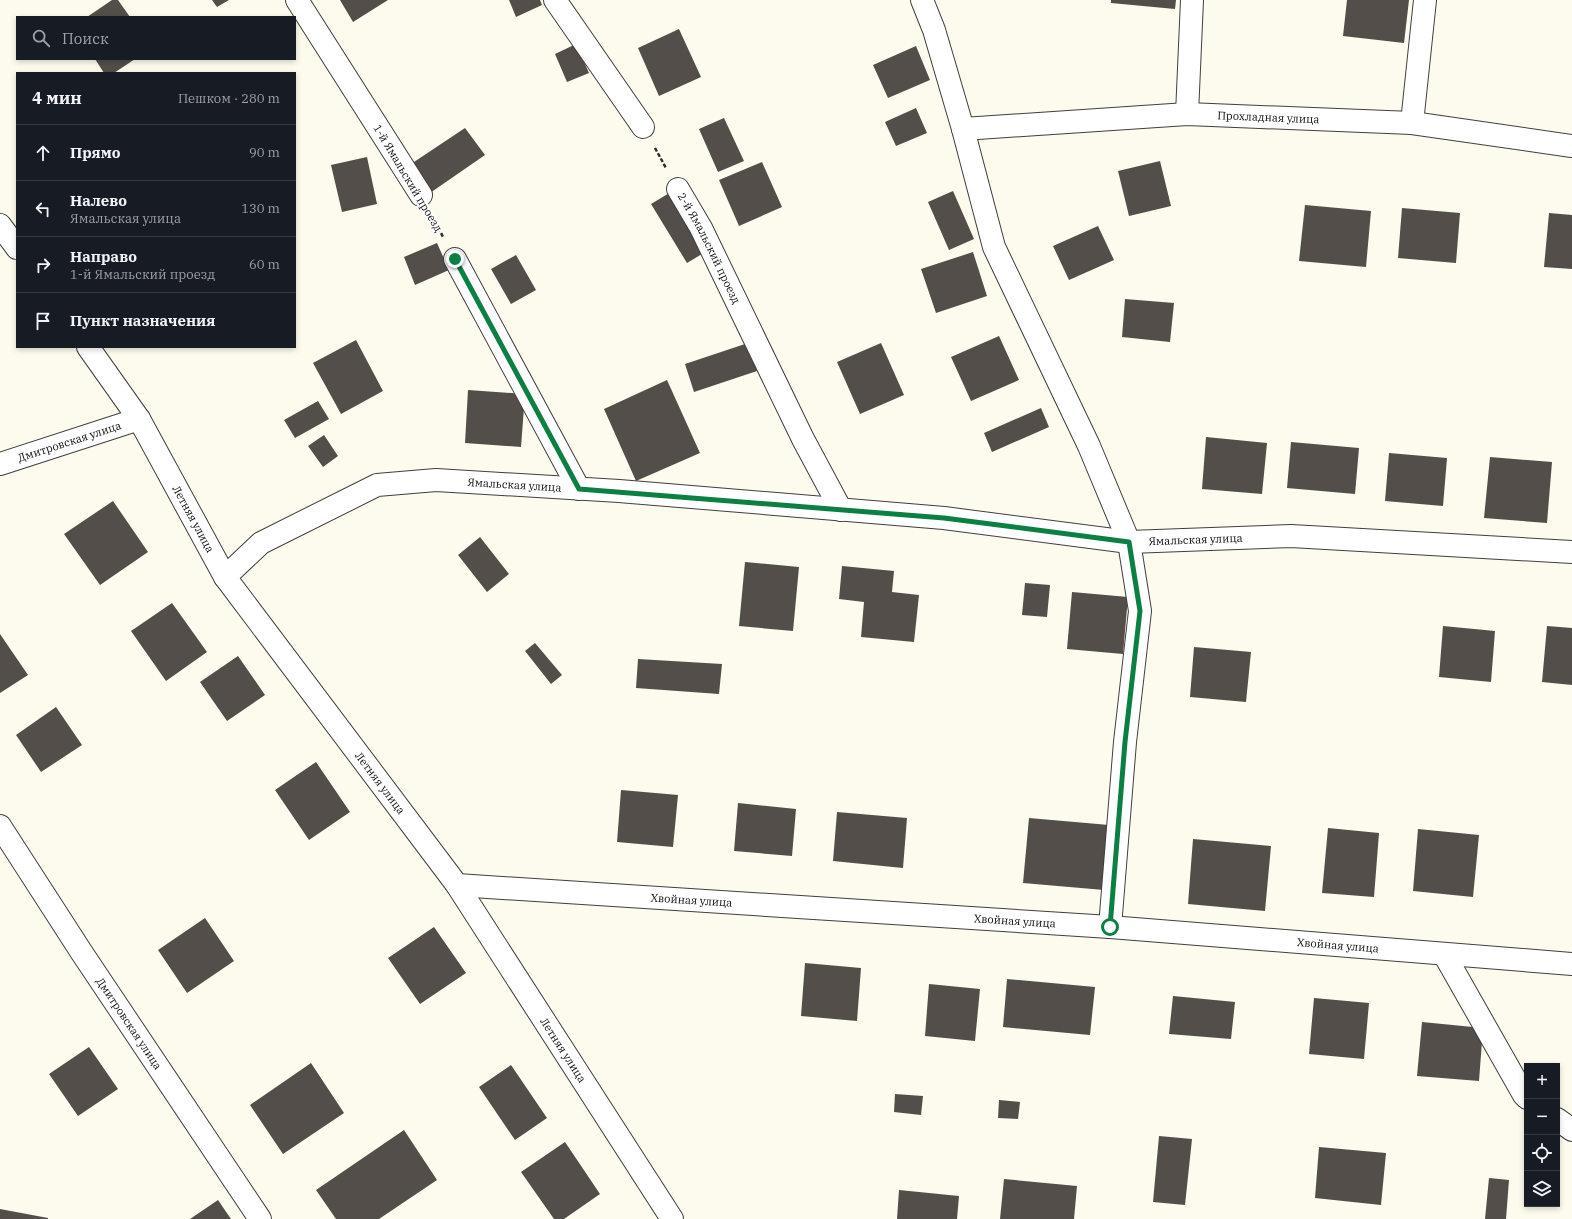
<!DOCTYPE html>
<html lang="ru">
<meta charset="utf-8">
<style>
:root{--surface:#171b24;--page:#20242c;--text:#f1f3f6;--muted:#9ea1a6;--line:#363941}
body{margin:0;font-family:"IBM Plex Serif",serif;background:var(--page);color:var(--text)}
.controls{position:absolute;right:12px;bottom:12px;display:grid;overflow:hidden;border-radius:0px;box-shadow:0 2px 6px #0003}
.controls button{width:36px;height:36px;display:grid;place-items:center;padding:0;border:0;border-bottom:1px solid var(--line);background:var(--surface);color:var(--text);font:20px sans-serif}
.stop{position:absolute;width:12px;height:12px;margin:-9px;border:3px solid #0b8043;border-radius:50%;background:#fff}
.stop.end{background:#0b8043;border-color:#fff;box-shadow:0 1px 4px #0008}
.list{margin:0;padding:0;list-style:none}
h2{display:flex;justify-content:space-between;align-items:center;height:52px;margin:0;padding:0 16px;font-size:17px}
h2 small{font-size:13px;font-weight:400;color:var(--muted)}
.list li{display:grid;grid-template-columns:26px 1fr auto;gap:12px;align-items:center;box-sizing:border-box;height:56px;padding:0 16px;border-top:1px solid var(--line)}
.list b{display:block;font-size:15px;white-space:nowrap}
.list p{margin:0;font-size:13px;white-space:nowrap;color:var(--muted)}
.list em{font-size:13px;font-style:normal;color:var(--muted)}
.icon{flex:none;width:22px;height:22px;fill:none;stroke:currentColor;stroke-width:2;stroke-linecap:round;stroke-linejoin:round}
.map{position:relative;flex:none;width:1572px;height:1219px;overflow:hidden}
.search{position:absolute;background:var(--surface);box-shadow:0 2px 6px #0003;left:16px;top:16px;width:280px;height:44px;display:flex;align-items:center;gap:10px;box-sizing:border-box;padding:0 14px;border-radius:0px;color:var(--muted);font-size:15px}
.panel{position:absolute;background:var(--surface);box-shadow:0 2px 6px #0003;left:16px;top:72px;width:280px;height:276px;border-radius:0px}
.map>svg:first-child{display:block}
.building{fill:#534e49}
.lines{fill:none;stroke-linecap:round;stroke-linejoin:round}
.minor-casing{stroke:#3f3f3f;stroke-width:24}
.path{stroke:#2e2e2e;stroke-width:2.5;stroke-dasharray:4 2;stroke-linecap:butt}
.minor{stroke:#fff;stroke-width:22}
.route{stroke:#0b8043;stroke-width:5}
.labels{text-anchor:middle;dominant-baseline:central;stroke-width:4;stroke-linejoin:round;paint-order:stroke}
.street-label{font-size:11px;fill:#0c0c0c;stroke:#fff}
</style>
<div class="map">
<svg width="1572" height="1219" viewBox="0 0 1572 1219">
<rect width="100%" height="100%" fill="#fdfbed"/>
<path class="building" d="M 112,0 L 118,0 L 130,17 L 87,17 Z
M 212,0 L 229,0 L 217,7 Z
M 340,0 L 388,0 L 353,22 Z
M 509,0 L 540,0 L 542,5 L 516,17 Z
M 1111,0 L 1176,0 L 1175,9 L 1111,3 Z
M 1347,0 L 1409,0 L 1404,43 L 1343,36 Z
M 679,29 L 701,77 L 659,96 L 638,48 Z
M 576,44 L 589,73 L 567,82 L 555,54 Z
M 916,46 L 930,80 L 888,98 L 873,65 Z
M 95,59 L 135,59 L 114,73 L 104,73 Z
M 916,108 L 927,133 L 896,146 L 885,122 Z
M 724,118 L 744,161 L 718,172 L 699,129 Z
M 465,128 L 485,155 L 430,193 L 411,164 Z
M 367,157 L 377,204 L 342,212 L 331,165 Z
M 1160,161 L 1171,206 L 1129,216 L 1118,171 Z
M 762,162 L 782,207 L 739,226 L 719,180 Z
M 953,191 L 974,239 L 949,250 L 928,202 Z
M 671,192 L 707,251 L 687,263 L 651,204 Z
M 1305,205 L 1371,211 L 1366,267 L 1299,261 Z
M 1402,208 L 1460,213 L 1456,263 L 1398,258 Z
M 1549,213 L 1572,215 L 1572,269 L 1544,267 Z
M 1098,226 L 1114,260 L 1069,280 L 1053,246 Z
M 437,243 L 449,270 L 415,285 L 404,257 Z
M 973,252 L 987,296 L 936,313 L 921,269 Z
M 516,255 L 536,290 L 511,304 L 491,269 Z
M 1125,299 L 1174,303 L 1170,342 L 1122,337 Z
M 999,336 L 1019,380 L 971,401 L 951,357 Z
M 356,340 L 383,391 L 341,414 L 313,363 Z
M 748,343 L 757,371 L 694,392 L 685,364 Z
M 881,343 L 904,395 L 860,414 L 837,362 Z
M 667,380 L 700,453 L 636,481 L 604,409 Z
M 468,390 L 525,394 L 521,447 L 465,443 Z
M 318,401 L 329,419 L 295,438 L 284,420 Z
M 1041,408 L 1049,427 L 992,452 L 984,433 Z
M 324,435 L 338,456 L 323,467 L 308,446 Z
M 1206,437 L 1267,443 L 1262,494 L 1202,489 Z
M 1291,442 L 1359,448 L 1355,494 L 1287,488 Z
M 1389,453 L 1447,458 L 1443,506 L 1385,501 Z
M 1490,457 L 1552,462 L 1547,523 L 1484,518 Z
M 113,501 L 148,552 L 100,585 L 64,534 Z
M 480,537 L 509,574 L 487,592 L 458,555 Z
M 745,562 L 799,567 L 793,631 L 739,626 Z
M 842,566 L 894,571 L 892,592 L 919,595 L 914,642 L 861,637 L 864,602 L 839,599 Z
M 1025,583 L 1050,585 L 1047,617 L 1022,615 Z
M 1072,592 L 1128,597 L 1123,654 L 1067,649 Z
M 172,603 L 207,652 L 166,681 L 131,631 Z
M 1443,626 L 1495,631 L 1491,682 L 1439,677 Z
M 1547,626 L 1572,628 L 1572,685 L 1542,682 Z
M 0,634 L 28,675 L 0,693 Z
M 535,643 L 562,675 L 551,684 L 525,651 Z
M 1194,647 L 1251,652 L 1246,702 L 1190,697 Z
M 238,656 L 265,695 L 227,721 L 200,682 Z
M 638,659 L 722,664 L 719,694 L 636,688 Z
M 56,707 L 82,745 L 41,772 L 16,735 Z
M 316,762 L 350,812 L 309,840 L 275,790 Z
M 621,790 L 678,795 L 673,847 L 617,842 Z
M 738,803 L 796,809 L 792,856 L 734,851 Z
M 837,812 L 907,818 L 903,868 L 833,861 Z
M 1029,818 L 1109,825 L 1104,890 L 1023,883 Z
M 1328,828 L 1379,833 L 1374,897 L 1322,893 Z
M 1418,829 L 1479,835 L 1473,897 L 1413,891 Z
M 1193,839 L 1271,846 L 1265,911 L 1188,904 Z
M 205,918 L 234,961 L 187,993 L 158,950 Z
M 434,927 L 466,973 L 420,1004 L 388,958 Z
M 805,963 L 861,968 L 857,1021 L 801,1016 Z
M 1007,979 L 1095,987 L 1090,1035 L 1003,1027 Z
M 929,984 L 980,989 L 975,1041 L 925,1036 Z
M 1173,996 L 1235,1002 L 1231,1039 L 1169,1034 Z
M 1314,998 L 1369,1003 L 1364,1059 L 1309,1054 Z
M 1422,1022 L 1483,1028 L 1479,1081 L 1417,1076 Z
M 89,1047 L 118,1089 L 78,1116 L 49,1074 Z
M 311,1063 L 344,1113 L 283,1154 L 250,1105 Z
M 511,1065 L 547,1118 L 515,1140 L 479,1087 Z
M 895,1094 L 923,1096 L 921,1115 L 894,1112 Z
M 999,1100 L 1020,1102 L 1018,1119 L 998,1118 Z
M 404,1130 L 437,1180 L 379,1219 L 336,1219 L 316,1190 Z
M 1159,1136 L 1192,1139 L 1185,1205 L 1153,1202 Z
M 565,1142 L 600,1194 L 564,1219 L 554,1219 L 521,1172 Z
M 1319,1147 L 1386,1153 L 1381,1205 L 1315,1198 Z
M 1489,1178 L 1509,1180 L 1506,1219 L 1485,1219 Z
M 1004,1179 L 1077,1186 L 1074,1219 L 1000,1219 Z
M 899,1190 L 959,1196 L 957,1219 L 897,1219 Z
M 218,1200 L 231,1219 L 190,1219 Z
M 0,1209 L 48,1218 L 48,1219 L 0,1219 Z"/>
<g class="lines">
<g class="minor-casing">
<g id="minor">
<path d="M 297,0 L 421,195"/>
<path d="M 555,0 L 643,127"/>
<path d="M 922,0 L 934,30 L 963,129 L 994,247 L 1089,446 L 1129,542 L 1140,611 L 1125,742 L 1110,927"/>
<path d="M 1187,114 L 1192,0"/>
<path d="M 1412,123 L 1425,0"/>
<path id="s1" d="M 963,129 L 1187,114 L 1412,123 L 1572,146"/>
<path id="s2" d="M 678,189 L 701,228 L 803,439 L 841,510"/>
<path d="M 0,225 L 17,248"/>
<path d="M 455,259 L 579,489"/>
<path id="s3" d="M 88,347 L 139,419 L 225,577 L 457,885 L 672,1219"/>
<path id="s4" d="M 0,464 L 139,419"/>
<path id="s5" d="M 225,577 L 261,543 L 377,485 L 436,480 L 619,491 L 944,518 L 1129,542 L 1291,536 L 1572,552"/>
<path id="s6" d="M 0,826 L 82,953 L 260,1219"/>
<path id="s7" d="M 457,885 L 1110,927 L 1572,964"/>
<path d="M 1444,954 L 1524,1095 L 1527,1098"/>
<path d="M 1557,1119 L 1572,1130"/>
</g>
</g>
<path class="path" d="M 655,148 L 666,168
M 433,217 L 443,237"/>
<use href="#minor" class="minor"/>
</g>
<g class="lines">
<path class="route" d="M 455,259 L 579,489 L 944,518 L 1129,542 L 1140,611 L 1125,742 L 1110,927"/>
</g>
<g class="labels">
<g class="street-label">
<text stroke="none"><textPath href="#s1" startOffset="306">Прохладная улица</textPath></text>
<text transform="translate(408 178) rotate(59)">1-й Ямальский проезд</text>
<text stroke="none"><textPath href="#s2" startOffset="67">2-й Ямальский проезд</textPath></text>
<text stroke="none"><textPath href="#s4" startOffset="73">Дмитровская улица</textPath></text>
<text stroke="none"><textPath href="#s5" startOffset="317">Ямальская улица</textPath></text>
<text stroke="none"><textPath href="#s3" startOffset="202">Летняя улица</textPath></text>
<text stroke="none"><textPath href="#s5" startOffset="1001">Ямальская улица</textPath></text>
<text stroke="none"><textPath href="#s3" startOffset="526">Летняя улица</textPath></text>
<text stroke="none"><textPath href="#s7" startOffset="235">Хвойная улица</textPath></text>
<text stroke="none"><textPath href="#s7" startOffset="559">Хвойная улица</textPath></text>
<text stroke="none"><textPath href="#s7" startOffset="883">Хвойная улица</textPath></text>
<text stroke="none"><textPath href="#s6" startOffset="236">Дмитровская улица</textPath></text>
<text stroke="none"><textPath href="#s3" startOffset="850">Летняя улица</textPath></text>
</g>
</g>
</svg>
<div class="controls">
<button>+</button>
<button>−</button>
<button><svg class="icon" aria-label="locate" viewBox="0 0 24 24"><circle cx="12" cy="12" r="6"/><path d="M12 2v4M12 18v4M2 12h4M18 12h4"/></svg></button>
<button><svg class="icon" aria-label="layers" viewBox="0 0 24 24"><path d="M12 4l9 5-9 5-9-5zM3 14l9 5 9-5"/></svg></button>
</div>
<div class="stop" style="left:1110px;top:927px"></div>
<div class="stop end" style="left:455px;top:259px"></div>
<div class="search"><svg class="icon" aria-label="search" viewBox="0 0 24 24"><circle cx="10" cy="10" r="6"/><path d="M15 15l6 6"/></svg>Поиск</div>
<section class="panel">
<h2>4 мин<small>Пешком · 280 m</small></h2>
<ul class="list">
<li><svg class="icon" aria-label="ahead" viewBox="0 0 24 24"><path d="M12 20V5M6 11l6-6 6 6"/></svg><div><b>Прямо</b></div><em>90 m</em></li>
<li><svg class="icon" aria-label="left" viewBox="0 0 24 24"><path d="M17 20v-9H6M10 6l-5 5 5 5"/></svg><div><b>Налево</b><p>Ямальская улица</p></div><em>130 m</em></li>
<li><svg class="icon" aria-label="right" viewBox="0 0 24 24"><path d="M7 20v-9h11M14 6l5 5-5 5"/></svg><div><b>Направо</b><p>1-й Ямальский проезд</p></div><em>60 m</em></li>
<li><svg class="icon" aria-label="arrive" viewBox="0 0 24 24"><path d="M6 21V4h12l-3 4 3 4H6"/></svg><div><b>Пункт назначения</b></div></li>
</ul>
</section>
</div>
